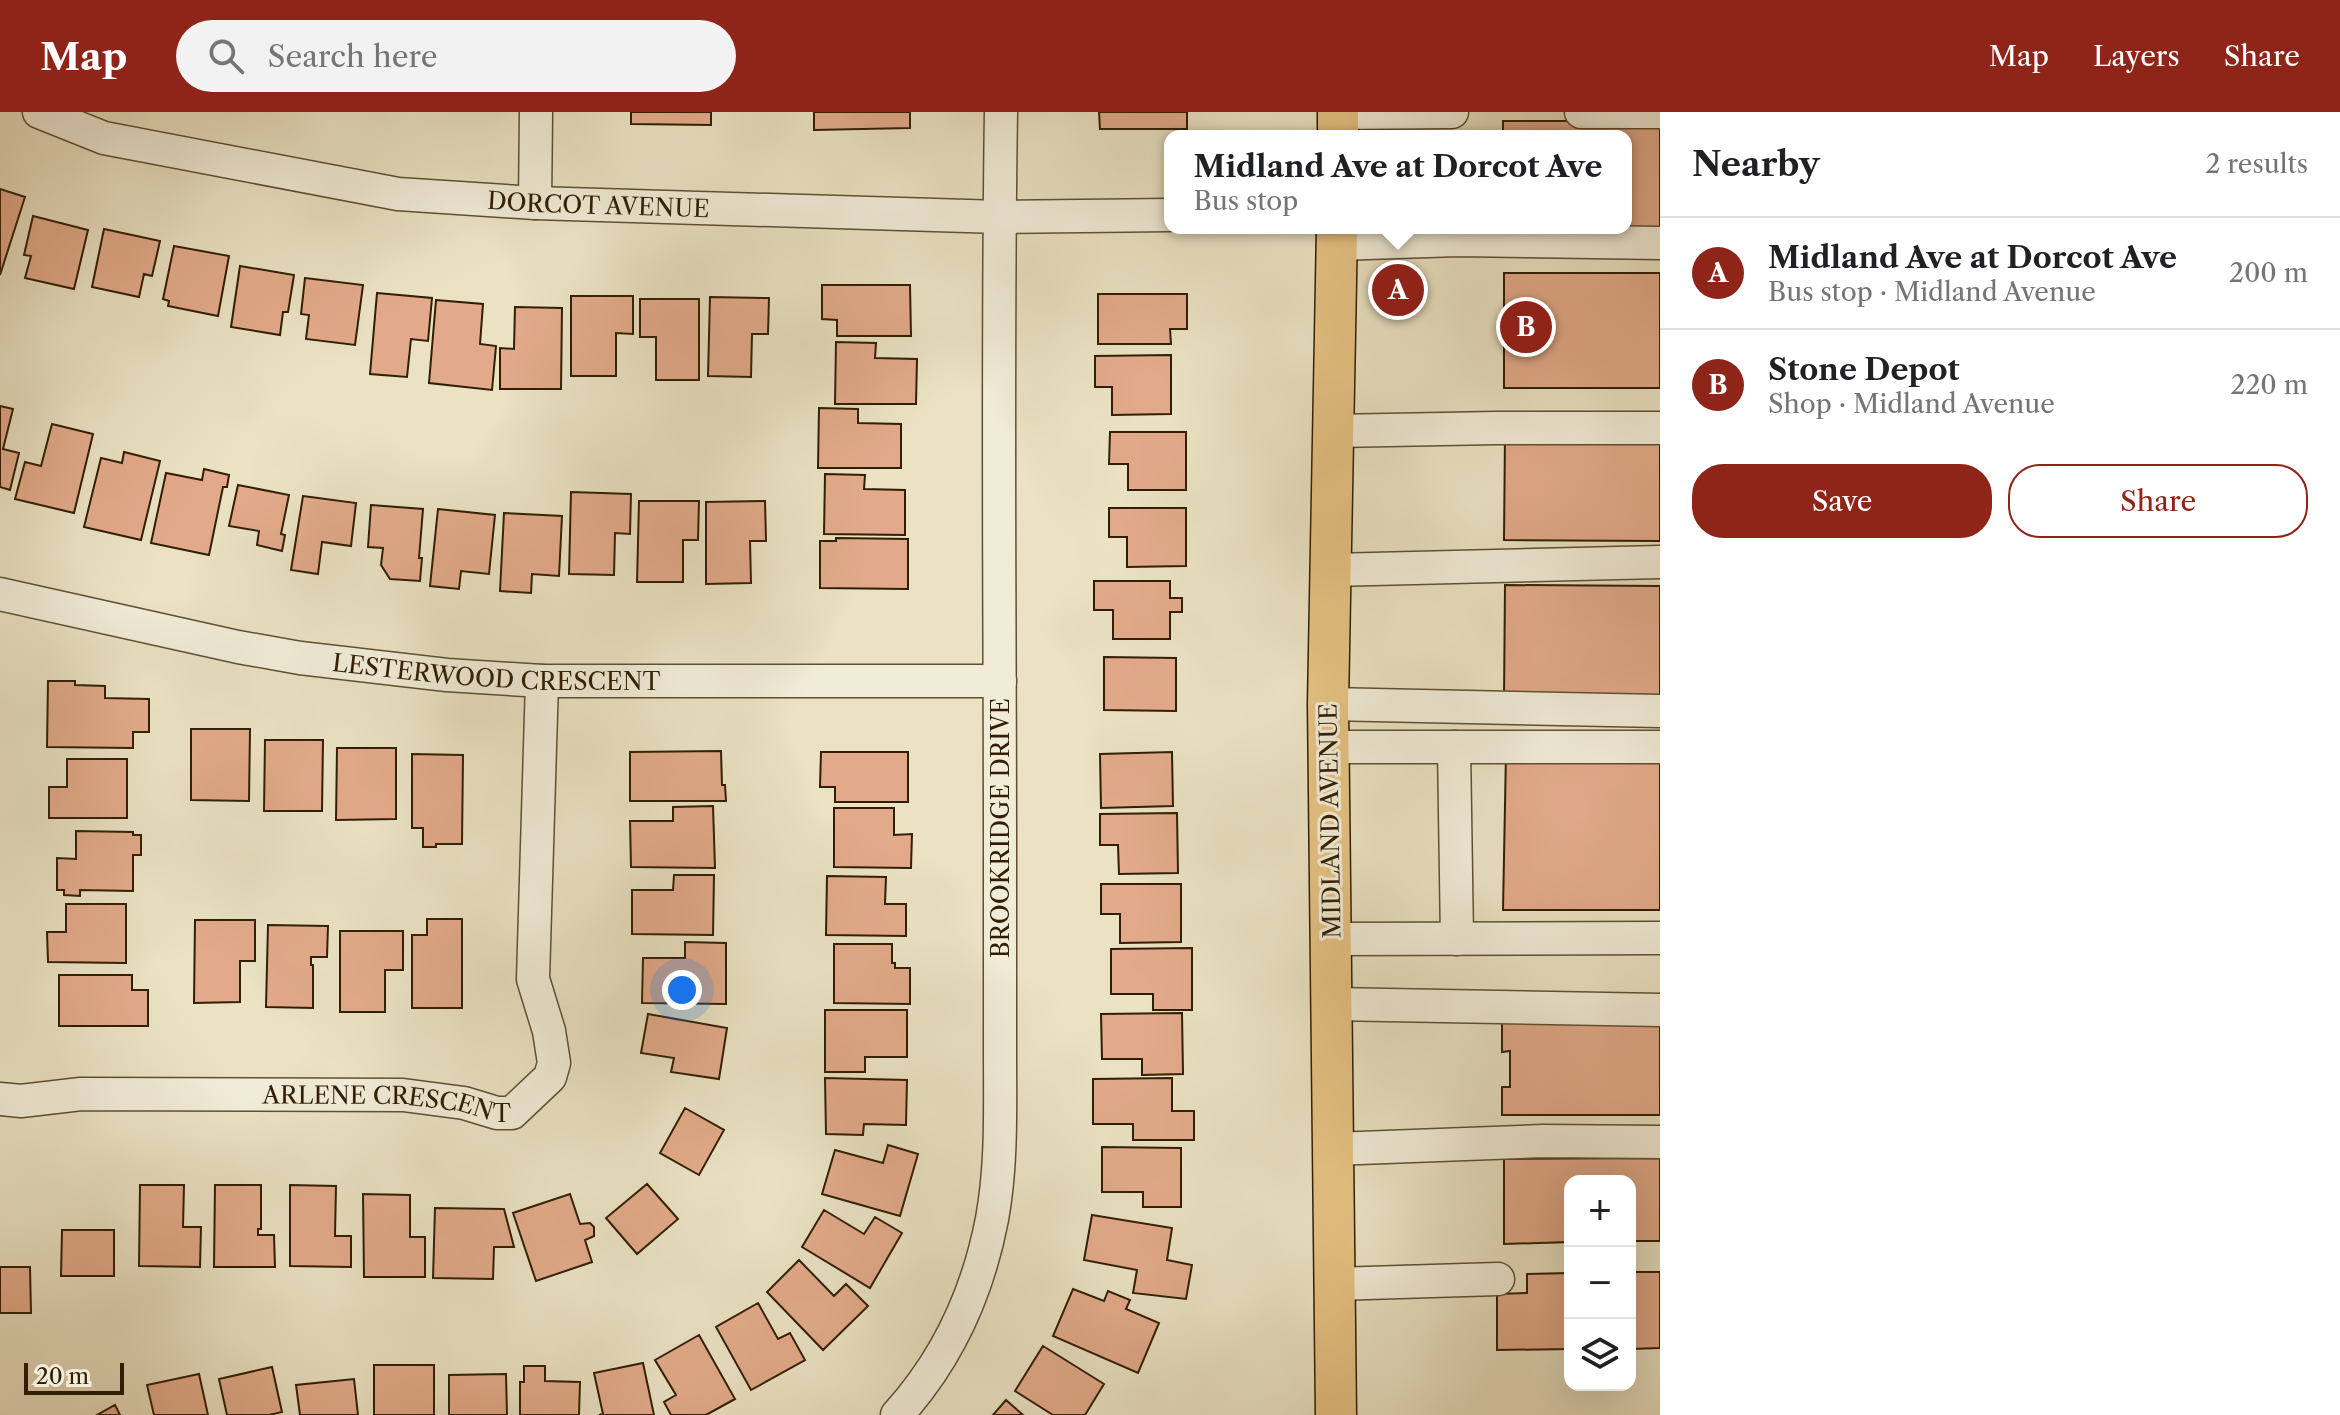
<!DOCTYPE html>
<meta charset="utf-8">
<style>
:root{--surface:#fff;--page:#f2f2f2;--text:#202124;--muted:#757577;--line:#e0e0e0;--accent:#8f2418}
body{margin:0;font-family:"Libre Caslon Text",serif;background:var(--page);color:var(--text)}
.controls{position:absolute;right:24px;bottom:24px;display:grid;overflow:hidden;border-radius:16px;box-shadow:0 8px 32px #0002}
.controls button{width:72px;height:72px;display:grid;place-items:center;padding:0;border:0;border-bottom:2px solid var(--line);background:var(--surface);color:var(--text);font:40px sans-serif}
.scale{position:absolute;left:24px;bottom:20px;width:100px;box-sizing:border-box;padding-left:8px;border:4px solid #311e03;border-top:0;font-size:22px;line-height:28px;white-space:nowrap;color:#311e03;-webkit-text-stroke:6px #f1ecd8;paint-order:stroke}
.you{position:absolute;left:682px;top:878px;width:28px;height:28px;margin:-20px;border:6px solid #fff;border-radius:50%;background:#1a73e8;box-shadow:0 0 0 12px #1a73e833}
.badge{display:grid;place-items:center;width:52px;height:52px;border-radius:50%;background:var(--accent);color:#fff;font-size:26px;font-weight:700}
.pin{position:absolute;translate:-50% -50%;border:4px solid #fff;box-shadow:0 2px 8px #0006}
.popup{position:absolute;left:1164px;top:18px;width:468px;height:104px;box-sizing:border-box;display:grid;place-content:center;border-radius:16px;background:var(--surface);filter:drop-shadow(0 2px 6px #0005);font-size:26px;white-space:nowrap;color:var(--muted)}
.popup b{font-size:30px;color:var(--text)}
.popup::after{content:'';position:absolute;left:50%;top:100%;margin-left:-16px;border:16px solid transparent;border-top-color:var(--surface)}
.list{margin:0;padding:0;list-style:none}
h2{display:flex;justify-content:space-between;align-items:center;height:104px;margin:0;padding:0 32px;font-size:34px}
h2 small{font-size:26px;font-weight:400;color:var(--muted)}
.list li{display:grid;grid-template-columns:52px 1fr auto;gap:24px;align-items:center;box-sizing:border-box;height:112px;padding:0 32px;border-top:2px solid var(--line)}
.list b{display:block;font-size:30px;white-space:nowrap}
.list p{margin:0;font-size:26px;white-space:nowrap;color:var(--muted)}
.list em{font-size:26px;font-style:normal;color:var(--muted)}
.actions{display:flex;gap:16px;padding:24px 32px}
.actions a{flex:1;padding:18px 0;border:2px solid var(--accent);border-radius:32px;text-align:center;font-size:28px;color:var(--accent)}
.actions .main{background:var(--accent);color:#fff}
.icon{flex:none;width:44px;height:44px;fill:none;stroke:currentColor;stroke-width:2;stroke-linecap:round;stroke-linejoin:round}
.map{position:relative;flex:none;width:1660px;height:1303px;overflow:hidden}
header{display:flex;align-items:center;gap:48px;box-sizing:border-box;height:112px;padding:0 40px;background:var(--accent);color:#fff}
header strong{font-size:38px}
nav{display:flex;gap:44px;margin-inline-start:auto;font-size:28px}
.search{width:560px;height:72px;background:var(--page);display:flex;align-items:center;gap:20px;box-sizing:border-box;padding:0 28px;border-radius:44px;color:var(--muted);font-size:30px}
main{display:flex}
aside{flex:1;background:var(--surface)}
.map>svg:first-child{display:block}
.building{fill:#e2aa8a;stroke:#311e03;stroke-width:2}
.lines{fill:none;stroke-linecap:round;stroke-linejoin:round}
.minor-casing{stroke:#5f4f33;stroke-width:35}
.major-casing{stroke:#311e03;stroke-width:43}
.minor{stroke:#f1ecd8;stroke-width:32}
.major{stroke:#e5c182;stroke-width:40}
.labels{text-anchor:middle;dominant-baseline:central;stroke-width:6;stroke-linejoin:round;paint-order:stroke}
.street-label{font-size:24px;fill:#311e03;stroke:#f1ecd8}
</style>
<header>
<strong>Map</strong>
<div class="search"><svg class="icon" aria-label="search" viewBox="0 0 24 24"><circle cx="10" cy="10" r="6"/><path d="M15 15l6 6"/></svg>Search here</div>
<nav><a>Map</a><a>Layers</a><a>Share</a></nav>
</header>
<main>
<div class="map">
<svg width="1660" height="1303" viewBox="0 0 1660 1303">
<rect width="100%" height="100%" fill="#eae2c3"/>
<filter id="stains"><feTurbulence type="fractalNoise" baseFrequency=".0025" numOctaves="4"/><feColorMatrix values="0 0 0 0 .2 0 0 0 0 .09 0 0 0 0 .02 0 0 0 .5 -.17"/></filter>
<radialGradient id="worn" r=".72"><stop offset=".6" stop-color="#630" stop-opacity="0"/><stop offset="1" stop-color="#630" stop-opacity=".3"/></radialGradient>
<path class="building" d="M 631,0 L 711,0 L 711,13 L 631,12 Z
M 814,0 L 910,0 L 910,16 L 814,18 Z
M 1099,0 L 1187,0 L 1187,17 L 1100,17 Z
M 1503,9 L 1660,9 L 1660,116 L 1626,116 L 1626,24 L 1503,24 Z
M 0,77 L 25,85 L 0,163 Z
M 33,104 L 88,118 L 74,177 L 25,166 L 31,144 L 24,143 Z
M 104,117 L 160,129 L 152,164 L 144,162 L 139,185 L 92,175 Z
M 174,134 L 229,144 L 218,204 L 168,194 L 169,189 L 163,187 Z
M 240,154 L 294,163 L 288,200 L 283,200 L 280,223 L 231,215 Z
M 1504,161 L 1660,161 L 1660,276 L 1504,276 Z
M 305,166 L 363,173 L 355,233 L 306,227 L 309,203 L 301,202 Z
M 822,173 L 910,173 L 911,224 L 837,224 L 837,208 L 822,207 Z
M 377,181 L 432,186 L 428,229 L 411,227 L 407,265 L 370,262 Z
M 1098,182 L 1187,182 L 1187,217 L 1170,217 L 1171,232 L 1098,232 Z
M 571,184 L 633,184 L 633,222 L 616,221 L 616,264 L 571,264 Z
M 710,185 L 769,186 L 768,222 L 752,222 L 751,265 L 708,264 Z
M 640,187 L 699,187 L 699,268 L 656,268 L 656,225 L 640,225 Z
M 436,188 L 483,192 L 480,232 L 496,234 L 492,278 L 429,271 Z
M 515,195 L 562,196 L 561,277 L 500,277 L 500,236 L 514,237 Z
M 836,230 L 876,231 L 875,246 L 917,247 L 916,292 L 835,292 Z
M 1171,243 L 1171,302 L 1112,303 L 1112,275 L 1095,275 L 1095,244 Z
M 0,294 L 13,297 L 3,337 L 19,341 L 10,378 L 0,375 Z
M 819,296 L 858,297 L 858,311 L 901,312 L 901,356 L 818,356 Z
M 52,312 L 93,322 L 74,401 L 15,387 L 25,350 L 41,354 Z
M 1110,320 L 1186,320 L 1186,378 L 1128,378 L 1128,352 L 1109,352 Z
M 1505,321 L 1660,322 L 1660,429 L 1504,428 Z
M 124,340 L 160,349 L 141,428 L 84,415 L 101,346 L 122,351 Z
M 204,357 L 229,363 L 227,375 L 223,375 L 209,443 L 151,431 L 166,361 L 202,368 Z
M 825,362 L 865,363 L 864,377 L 905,378 L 905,423 L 824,422 Z
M 238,373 L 289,383 L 281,422 L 285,423 L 282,439 L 257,433 L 259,419 L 229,414 Z
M 571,380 L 631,382 L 630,422 L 615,421 L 614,463 L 569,462 Z
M 303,384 L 356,391 L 351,434 L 322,430 L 318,462 L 291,458 Z
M 639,389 L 699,389 L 698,428 L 683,428 L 683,470 L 637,470 Z
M 765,389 L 766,429 L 750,429 L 751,471 L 706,472 L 706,390 Z
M 371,393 L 423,397 L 419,446 L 422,446 L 420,469 L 390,467 L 381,453 L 383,436 L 368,435 Z
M 1109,396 L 1186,396 L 1186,454 L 1127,455 L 1127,425 L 1109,425 Z
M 438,397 L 495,403 L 489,462 L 461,459 L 459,477 L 430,474 Z
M 504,401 L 562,404 L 559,464 L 532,462 L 531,481 L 500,479 Z
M 836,426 L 908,427 L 908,477 L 820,476 L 820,429 L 836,429 Z
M 1094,469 L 1170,469 L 1170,486 L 1182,486 L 1182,500 L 1170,500 L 1170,527 L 1113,527 L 1113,498 L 1094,498 Z
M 1505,473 L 1660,474 L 1660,587 L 1504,586 Z
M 1104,545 L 1176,546 L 1176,599 L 1104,598 Z
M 48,569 L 75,569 L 75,573 L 105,574 L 105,586 L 149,587 L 149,620 L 133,620 L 133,636 L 47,635 Z
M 191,617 L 250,617 L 249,689 L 191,688 Z
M 265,628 L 323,628 L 322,699 L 264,699 Z
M 337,636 L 396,636 L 396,707 L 336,708 Z
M 721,639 L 722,673 L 725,673 L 726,689 L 630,689 L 630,640 Z
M 821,640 L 908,640 L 908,690 L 835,690 L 835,675 L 820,675 Z
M 1172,640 L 1173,694 L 1101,696 L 1100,642 Z
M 1506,640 L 1660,641 L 1660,798 L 1503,798 Z
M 412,642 L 463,643 L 462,732 L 436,732 L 436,735 L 423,735 L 423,716 L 412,716 Z
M 67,647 L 127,647 L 127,706 L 49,706 L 49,675 L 67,675 Z
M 713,694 L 715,756 L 631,755 L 630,709 L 673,709 L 673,695 Z
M 834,696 L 894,696 L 894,723 L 912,722 L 911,756 L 834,755 Z
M 1177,701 L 1178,761 L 1119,762 L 1118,733 L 1100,733 L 1100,702 Z
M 76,719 L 133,720 L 133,723 L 141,723 L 141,743 L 133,743 L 133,779 L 80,778 L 80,784 L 64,783 L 64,778 L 57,778 L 57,746 L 76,747 Z
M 674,763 L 714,763 L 713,823 L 632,822 L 632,778 L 673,778 Z
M 827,764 L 886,765 L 885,792 L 906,792 L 906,824 L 826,823 Z
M 1101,772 L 1181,772 L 1181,830 L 1120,831 L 1120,802 L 1101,802 Z
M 66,792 L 126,792 L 126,851 L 48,850 L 47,820 L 66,820 Z
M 427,807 L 462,807 L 462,896 L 412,896 L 412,823 L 427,823 Z
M 195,808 L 255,808 L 255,849 L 240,849 L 240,890 L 194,891 Z
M 268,813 L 328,814 L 327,845 L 311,845 L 311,853 L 313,853 L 313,896 L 266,895 Z
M 340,819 L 403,819 L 403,858 L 385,858 L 385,900 L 340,900 Z
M 685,830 L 726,831 L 726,892 L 642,891 L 643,846 L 685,846 Z
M 834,832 L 892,832 L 892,851 L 895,851 L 895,856 L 910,856 L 910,892 L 834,891 Z
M 1192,836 L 1192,898 L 1153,898 L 1153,882 L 1111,882 L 1111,837 Z
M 59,863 L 132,863 L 132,878 L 148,878 L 148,914 L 59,914 Z
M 825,898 L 907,898 L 907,945 L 865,945 L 865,960 L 825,960 Z
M 1182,901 L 1183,962 L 1142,963 L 1142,947 L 1102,947 L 1101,902 Z
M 648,902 L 727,916 L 719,967 L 671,960 L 674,946 L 641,941 Z
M 1502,911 L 1660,911 L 1660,1003 L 1502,1003 L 1502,975 L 1510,975 L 1510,939 L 1502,940 Z
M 825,966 L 907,968 L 906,1013 L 864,1012 L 863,1023 L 826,1022 Z
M 1172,966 L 1172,999 L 1194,999 L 1194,1028 L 1133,1028 L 1133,1012 L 1093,1012 L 1093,967 Z
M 685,996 L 724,1018 L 699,1063 L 660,1041 Z
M 888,1033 L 918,1042 L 900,1104 L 822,1082 L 835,1038 L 883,1051 Z
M 1102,1035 L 1181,1036 L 1181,1095 L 1143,1095 L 1143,1080 L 1102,1080 Z
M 1660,1046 L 1660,1129 L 1630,1129 L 1630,1069 L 1570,1069 L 1570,1130 L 1504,1132 L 1504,1047 Z
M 647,1072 L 678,1107 L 637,1142 L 606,1106 Z
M 140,1073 L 184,1073 L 183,1115 L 201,1115 L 200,1155 L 139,1154 Z
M 215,1073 L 261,1073 L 261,1117 L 258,1117 L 258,1123 L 274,1123 L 275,1155 L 214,1155 Z
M 290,1073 L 336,1074 L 335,1124 L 351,1124 L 351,1155 L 290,1154 Z
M 363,1082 L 410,1083 L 410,1125 L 425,1125 L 425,1165 L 364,1165 Z
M 570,1082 L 580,1112 L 590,1111 L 594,1115 L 594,1124 L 585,1128 L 592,1150 L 536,1169 L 513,1101 Z
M 435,1096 L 504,1097 L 514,1135 L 494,1135 L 493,1167 L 433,1166 Z
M 824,1098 L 864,1122 L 875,1105 L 902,1121 L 870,1176 L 802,1135 Z
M 1092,1103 L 1172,1116 L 1167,1148 L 1192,1153 L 1186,1187 L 1133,1181 L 1137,1158 L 1084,1148 Z
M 62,1118 L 114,1118 L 114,1164 L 61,1164 Z
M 799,1148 L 834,1184 L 846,1172 L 868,1194 L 823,1238 L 767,1180 Z
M 0,1155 L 30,1155 L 31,1201 L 0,1201 Z
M 1630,1160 L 1660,1160 L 1660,1236 L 1630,1237 Z
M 1570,1161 L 1570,1237 L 1497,1238 L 1497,1182 L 1527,1181 L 1527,1162 Z
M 1073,1177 L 1104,1189 L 1108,1179 L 1130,1188 L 1126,1197 L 1159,1211 L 1138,1261 L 1053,1224 Z
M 758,1191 L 778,1227 L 790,1221 L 805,1248 L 751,1278 L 716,1215 Z
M 699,1223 L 735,1287 L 706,1303 L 671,1303 L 664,1290 L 676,1283 L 655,1248 Z
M 1043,1234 L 1104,1272 L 1085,1303 L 1053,1303 L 1015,1279 Z
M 643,1251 L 654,1303 L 599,1303 L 603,1302 L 594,1261 Z
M 374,1253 L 434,1253 L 434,1303 L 374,1303 Z
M 524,1254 L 545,1254 L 545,1269 L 580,1270 L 579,1303 L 520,1303 L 520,1270 L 524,1270 Z
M 272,1255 L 282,1300 L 269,1303 L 227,1303 L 219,1267 Z
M 199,1262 L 208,1303 L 154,1303 L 147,1273 Z
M 506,1262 L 507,1303 L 449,1303 L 449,1263 Z
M 354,1267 L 358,1303 L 300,1303 L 296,1273 Z
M 1006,1288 L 1023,1303 L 993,1303 Z
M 115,1293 L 120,1303 L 97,1303 Z"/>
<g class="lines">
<g class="minor-casing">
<g id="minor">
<path id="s1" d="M 39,0 L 104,26 L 398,82 L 535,91 L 1000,105 L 1170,103"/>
<path d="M 1581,0 L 1660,0"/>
<path d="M 1338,1 L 1452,0"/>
<path d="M 535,91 L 536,0"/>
<path d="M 1337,132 L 1458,128 L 1660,131"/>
<path d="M 1334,319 L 1496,316 L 1660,316"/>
<path d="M 1331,458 L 1660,450"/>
<path id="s2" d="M 0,482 L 238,535 L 300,546 L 447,563 L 542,569 L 1000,569"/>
<path d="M 1328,592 L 1660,599"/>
<path d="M 1328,635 L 1660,635"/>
<path d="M 1454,635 L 1457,827"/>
<path d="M 1331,827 L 1660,826"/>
<path d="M 1332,892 L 1660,898"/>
<path id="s3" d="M 0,987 L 21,989 L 81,982 L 403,983 L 464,991 L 497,1001 L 512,1001 L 550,965 L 554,951 L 549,919 L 533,867 L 542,569"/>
<path d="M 1333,1037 L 1543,1029 L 1660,1030"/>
<path d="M 1334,1172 L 1498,1167"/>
<path d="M 897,1303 C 947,1248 978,1180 992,1107 C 1002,1053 1000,996 1000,941 C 1000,874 1000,807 1000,741 C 1000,494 997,247 1001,0"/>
</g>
</g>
<g class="major-casing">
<path id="major" d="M 1338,24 L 1338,0
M 1336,1303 L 1328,592 L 1337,116"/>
</g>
<use href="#minor" class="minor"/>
<use href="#major" class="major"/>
</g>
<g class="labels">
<g class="street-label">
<text stroke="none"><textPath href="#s1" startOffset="570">DORCOT AVENUE</textPath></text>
<text stroke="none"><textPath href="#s2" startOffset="504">LESTERWOOD CRESCENT</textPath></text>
<text transform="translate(1330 709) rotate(-91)">MIDLAND AVENUE</text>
<text transform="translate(1000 716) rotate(-90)">BROOKRIDGE DRIVE</text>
<text stroke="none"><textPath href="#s3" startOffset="388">ARLENE CRESCENT</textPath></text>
</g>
</g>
<rect width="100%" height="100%" filter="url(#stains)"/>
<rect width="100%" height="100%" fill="url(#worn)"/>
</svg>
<div class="controls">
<button>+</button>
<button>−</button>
<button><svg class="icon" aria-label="layers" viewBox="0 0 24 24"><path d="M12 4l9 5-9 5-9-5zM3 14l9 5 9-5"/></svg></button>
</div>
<div class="scale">20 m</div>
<div class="you"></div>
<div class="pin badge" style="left:1398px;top:178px">A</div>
<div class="popup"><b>Midland Ave at Dorcot Ave</b>Bus stop</div>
<div class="pin badge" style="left:1526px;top:215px">B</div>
</div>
<aside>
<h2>Nearby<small>2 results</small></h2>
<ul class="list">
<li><span class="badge">A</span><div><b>Midland Ave at Dorcot Ave</b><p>Bus stop · Midland Avenue</p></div><em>200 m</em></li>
<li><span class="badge">B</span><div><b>Stone Depot</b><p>Shop · Midland Avenue</p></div><em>220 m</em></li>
</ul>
<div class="actions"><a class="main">Save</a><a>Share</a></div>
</aside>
</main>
